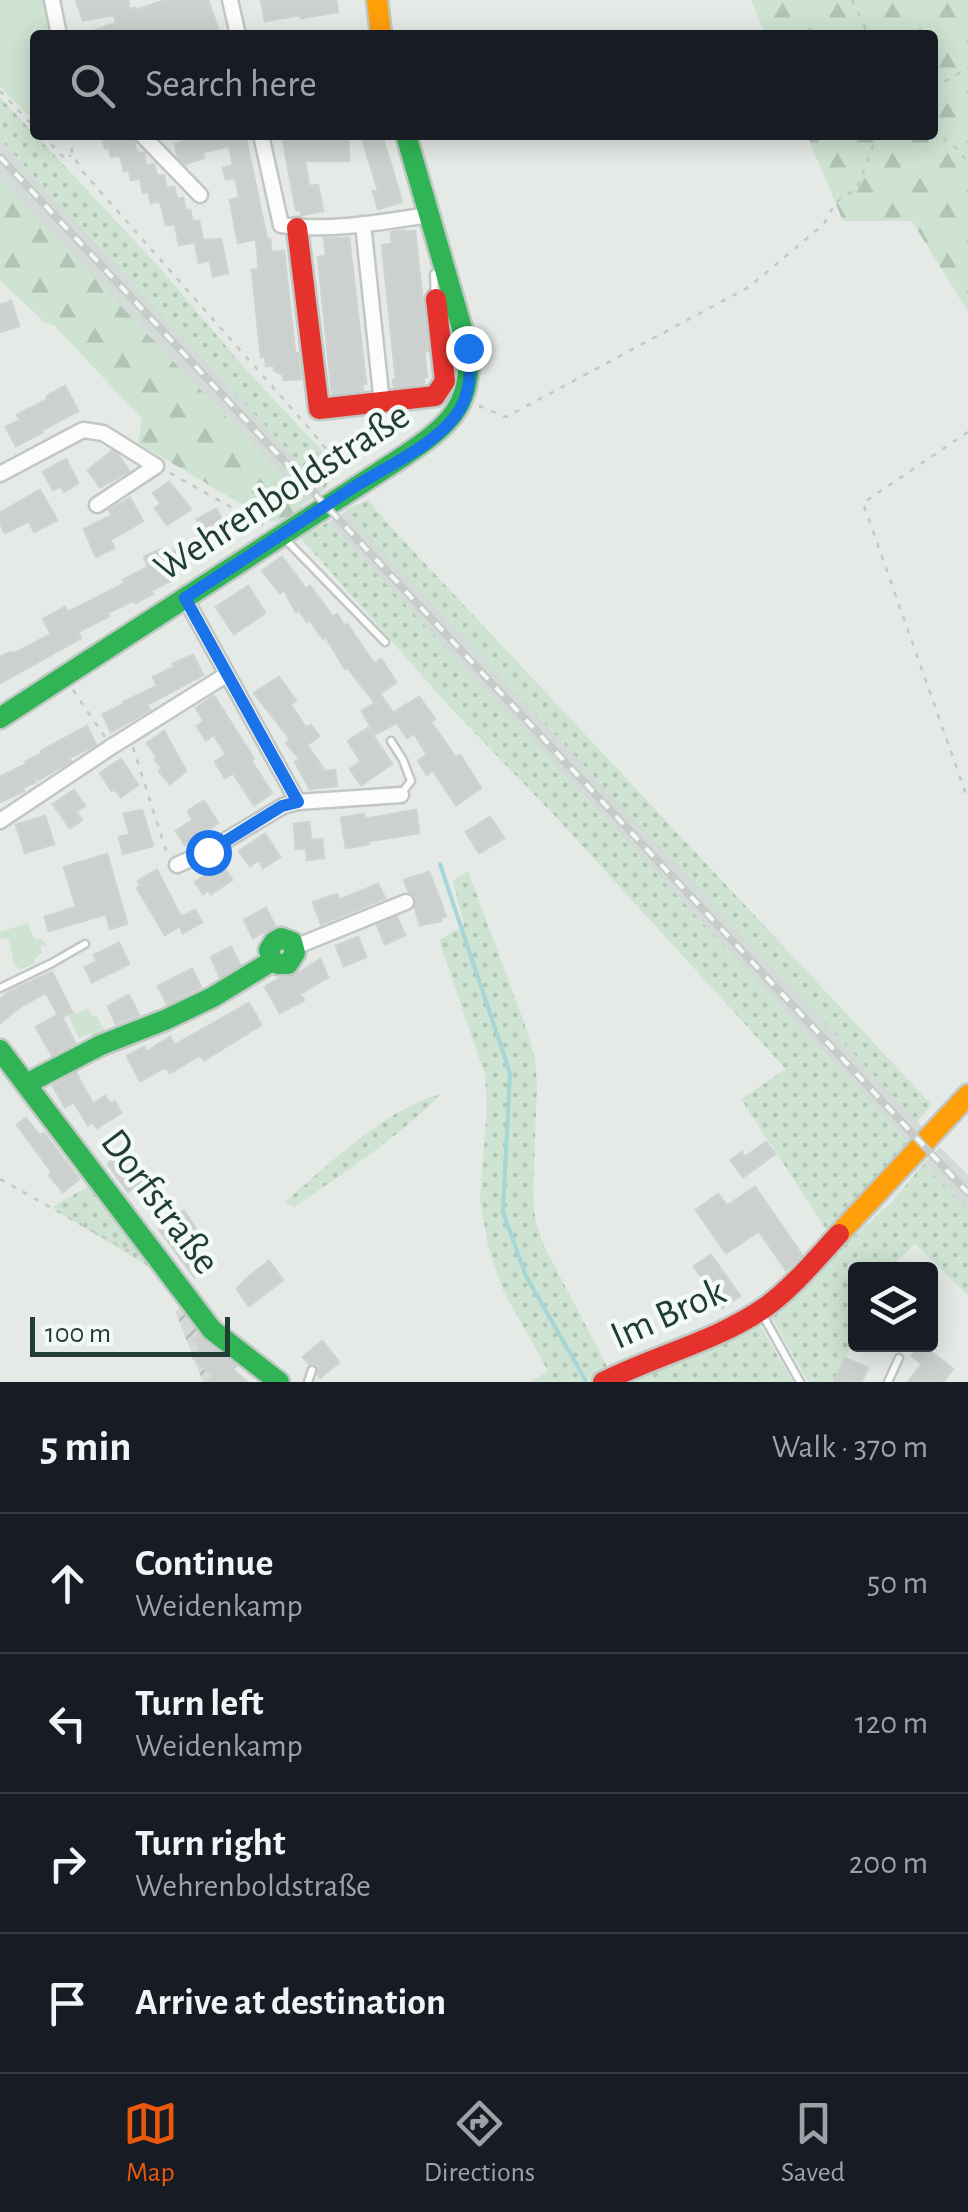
<!DOCTYPE html>
<meta charset="utf-8">
<style>
:root{--surface:#171b24;--page:#20242c;--text:#f1f3f6;--muted:#9ea1a6;--line:#363941;--accent:#ea580c}
body{margin:0;font-family:"Alegreya Sans",sans-serif;background:var(--page);color:var(--text)}
.controls{position:absolute;right:30px;bottom:30px;display:grid;overflow:hidden;border-radius:10px;box-shadow:0 5px 25px #0003}
.controls button{width:90px;height:90px;display:grid;place-items:center;padding:0;border:0;border-bottom:2px solid var(--line);background:var(--surface);color:var(--text);font:50px sans-serif}
.scale{position:absolute;left:30px;bottom:25px;width:200px;box-sizing:border-box;padding-left:10px;border:5px solid #223e34;border-top:0;font-size:28px;line-height:35px;white-space:nowrap;color:#223e34;-webkit-text-stroke:8px #f3f9f5;paint-order:stroke}
.stop{position:absolute;width:30px;height:30px;margin:-22px;border:8px solid #1a73e8;border-radius:50%;background:#fff}
.stop.end{background:#1a73e8;border-color:#fff;box-shadow:0 2px 10px #0008}
.list{margin:0;padding:0;list-style:none}
h2{display:flex;justify-content:space-between;align-items:center;height:130px;margin:0;padding:0 40px;font-size:42px}
h2 small{font-size:32px;font-weight:400;color:var(--muted)}
.list li{display:grid;grid-template-columns:65px 1fr auto;gap:30px;align-items:center;box-sizing:border-box;height:140px;padding:0 40px;border-top:2px solid var(--line)}
.list b{display:block;font-size:38px;white-space:nowrap}
.list p{margin:0;font-size:32px;white-space:nowrap;color:var(--muted)}
.list em{font-size:32px;font-style:normal;color:var(--muted)}
.icon{flex:none;width:55px;height:55px;fill:none;stroke:currentColor;stroke-width:2;stroke-linecap:round;stroke-linejoin:round}
.map{position:relative;flex:none;width:968px;height:1382px;overflow:hidden}
.search{position:absolute;background:var(--surface);box-shadow:0 5px 25px #0003;left:30px;right:30px;top:30px;height:110px;display:flex;align-items:center;gap:25px;box-sizing:border-box;padding:0 35px;border-radius:10px;color:var(--muted);font-size:38px}
.sheet{height:690px;background:var(--surface)}
nav{display:flex;justify-content:space-around;align-items:center;box-sizing:border-box;height:140px;border-top:2px solid var(--line);background:var(--surface);font-size:28px;color:var(--muted)}
nav a{display:grid;justify-items:center;gap:5px}
nav .on{color:var(--accent)}
.map>svg:first-child{display:block}
.built{fill:#d3dbd7}
.industrial{fill:url(#industrial-furrows)}
.grass{fill:url(#grass-dots)}
.forest{fill:url(#forest-firs)}
.garden{fill:#cee3d2}
.lines{fill:none;stroke-linecap:round;stroke-linejoin:round}
.stream{stroke:#a6d6d8;stroke-width:4}
.building{fill:#ccd1cf;stroke:#ced3d0;stroke-width:2.5}
.lane-casing{stroke:#c2c7c4;stroke-width:11}
.street-casing{stroke:#c2c7c4;stroke-width:19}
.fast-casing{stroke:#c0c8c4;stroke-width:25}
.slow-casing{stroke:#c0c8c4;stroke-width:25}
.jam-casing{stroke:#c0c8c4;stroke-width:25}
.path{stroke:#c1cac5;stroke-width:2.5;stroke-dasharray:5 8;stroke-linecap:butt}
.lane{stroke:#fbfcfb;stroke-width:6}
.street{stroke:#fbfcfb;stroke-width:14}
.fast{stroke:#30b455;stroke-width:20}
.slow{stroke:#ff9f0a;stroke-width:20}
.jam{stroke:#e5322d;stroke-width:20}
.rail-casing{stroke:#c7cbc9;stroke-width:8}
.rail{stroke:#f3f9f5;stroke-width:4;stroke-dasharray:11;stroke-linecap:butt}
.route{stroke:#1a73e8;stroke-width:12}
.labels{text-anchor:middle;dominant-baseline:central;stroke-width:9;stroke-linejoin:round;paint-order:stroke}
.street-label{font-size:40px;fill:#223e34;stroke:#f3f9f5}
</style>
<div class="map">
<svg width="968" height="1382" viewBox="0 0 968 1382">
<defs>
<pattern id="industrial-furrows" width="10" height="10" patternUnits="userSpaceOnUse" patternTransform="scale(2.5)"><rect width="10" height="10" fill="#d3dbd7"/><path d="M-1 1l2-2M0 10L10 0M9 11l2-2" fill="none" stroke="#b5bdb9"/></pattern>
<pattern id="grass-dots" width="8" height="8" patternUnits="userSpaceOnUse" patternTransform="scale(2.5)"><rect width="8" height="8" fill="#cee3d2"/><path d="M2 2h.1M6 6h.1" fill="none" stroke="#b1c4b5" stroke-width="1.8" stroke-linecap="round"/></pattern>
<pattern id="forest-firs" width="22" height="20" patternUnits="userSpaceOnUse" patternTransform="scale(2.5)"><rect width="22" height="20" fill="#cee3d2"/><path d="M5 1l3.5 6h-7zM16 11l3.5 6h-7z" fill="#b1c4b5"/></pattern>
</defs>
<rect width="100%" height="100%" fill="#e5eae7"/>
<path class="built" d="M 0,139 L 325,490 L 307,502 L 0,179 Z
M 357,505 L 917,1121 L 922,1127 L 907,1142 L 328,522 Z
M 940,1147 L 968,1175 L 968,1210 L 923,1164 Z"/>
<path class="industrial" d="M 182,1307 L 187,1316 L 192,1313 L 201,1328 L 200,1333 L 238,1363 L 223,1382 L 203,1382 L 175,1311 Z"/>
<path class="grass" d="M 0,97 L 158,266 L 242,365 L 334,464 L 325,490 L 0,139 Z
M 368,500 L 389,525 L 932,1105 L 917,1121 L 345,510 Z
M 328,522 L 907,1142 L 828,1232 L 741,1099 L 786,1069 L 555,816 L 448,705 L 300,537 Z
M 468,871 L 526,1028 L 535,1059 L 537,1086 L 533,1194 L 535,1218 L 543,1244 L 607,1366 L 587,1382 L 530,1382 L 548,1371 L 503,1290 L 488,1246 L 480,1200 L 487,1107 L 485,1075 L 439,940 L 464,925 L 453,881 Z
M 441,1094 C 398,1138 345,1172 294,1207 L 285,1202 C 330,1164 383,1110 441,1094 Z
M 923,1164 L 968,1210 L 968,1295 L 915,1244 L 889,1269 L 856,1270 L 855,1339 L 833,1382 L 808,1382 L 770,1314 L 894,1200 Z
M 95,1182 L 164,1276 L 54,1209 L 54,1206 Z
M 758,1322 L 793,1382 L 619,1382 Z"/>
<path class="forest" d="M 751,0 L 968,0 L 968,312 L 912,221 L 843,221 L 807,135 L 933,135 L 933,35 L 765,35 Z
M 0,179 L 307,502 L 301,506 L 303,509 L 285,522 L 270,521 L 138,443 L 142,419 L 54,325 L 45,323 L 0,280 Z"/>
<path class="garden" d="M 0,0 L 43,0 L 50,35 L 35,35 L 35,122 L 0,87 Z
M 28,923 L 34,939 L 41,939 L 47,946 L 41,946 L 41,954 L 34,959 L 35,963 L 20,970 L 18,967 L 15,966 L 8,938 L 0,939 L 0,932 Z
M 88,1009 L 92,1016 L 96,1015 L 107,1035 L 94,1041 L 90,1033 L 79,1038 L 67,1012 L 77,1013 Z"/>
<g class="lines">
<path class="stream" d="M 440,864 L 510,1073 L 503,1212 L 526,1276 L 586,1381"/>
</g>
<path class="building" d="M 76,0 L 128,0 L 129,9 L 135,8 L 136,10 L 166,0 L 208,0 L 220,35 L 88,35 L 88,33 L 116,23 L 114,15 L 83,20 Z
M 261,0 L 336,0 L 338,12 L 301,18 L 300,15 L 265,21 Z
M 102,135 L 132,135 L 137,153 L 144,153 L 146,166 L 154,164 L 157,176 L 164,175 L 166,188 L 174,187 L 177,199 L 183,198 L 186,211 L 190,210 L 192,221 L 199,221 L 203,240 L 221,239 L 228,273 L 213,276 L 210,260 L 199,263 L 195,242 L 179,245 L 175,224 L 166,225 L 160,201 L 151,203 L 149,192 L 143,193 L 140,178 L 131,180 L 129,170 L 124,171 L 120,155 L 111,157 L 109,147 L 105,148 Z
M 190,135 L 245,135 L 267,239 L 270,239 L 271,252 L 284,251 L 295,353 L 298,353 L 301,379 L 284,380 L 283,375 L 274,370 L 274,365 L 266,366 L 265,356 L 261,357 L 252,270 L 259,269 L 256,239 L 238,243 L 230,200 L 239,198 L 236,178 L 226,179 L 223,168 L 233,166 L 229,146 L 203,152 L 204,158 L 185,164 L 178,157 L 175,144 L 191,140 Z
M 282,135 L 348,135 L 349,161 L 305,161 L 309,186 L 318,185 L 323,211 L 301,215 L 300,209 L 296,210 Z
M 361,135 L 382,135 L 402,202 L 378,209 L 373,191 L 378,190 Z
M 404,230 L 404,232 L 415,231 L 428,351 L 424,351 L 427,377 L 424,378 L 424,383 L 394,387 L 393,380 L 396,379 L 382,245 L 392,244 L 391,232 Z
M 324,238 L 349,238 L 366,384 L 362,384 L 363,390 L 332,394 L 318,257 L 326,256 Z
M 11,301 L 19,326 L 0,332 L 0,305 Z
M 65,386 L 78,411 L 42,430 L 43,432 L 16,446 L 6,427 L 20,420 L 17,415 L 48,399 L 47,396 Z
M 112,451 L 118,455 L 129,471 L 100,487 L 88,470 Z
M 66,459 L 78,483 L 64,492 L 61,486 L 53,490 L 43,472 Z
M 169,482 L 191,509 L 167,525 L 155,508 L 161,504 L 153,493 Z
M 40,490 L 57,520 L 34,532 L 29,521 L 5,533 L 0,523 L 0,513 Z
M 130,498 L 143,521 L 110,540 L 114,548 L 96,557 L 84,529 L 112,515 L 109,510 Z
M 216,509 L 225,525 L 216,531 L 224,545 L 188,565 L 189,567 L 177,574 L 178,577 L 151,591 L 153,594 L 135,603 L 134,600 L 107,613 L 109,616 L 78,632 L 81,638 L 0,683 L 0,657 L 11,652 L 13,654 L 51,634 L 43,619 L 65,607 L 68,612 L 125,583 L 123,580 L 148,567 L 144,557 L 163,548 L 167,554 L 196,539 L 195,537 L 204,532 L 197,519 Z
M 282,557 L 306,589 L 310,586 L 333,617 L 337,614 L 344,626 L 347,624 L 374,664 L 381,659 L 396,682 L 380,694 L 393,713 L 419,697 L 435,719 L 431,722 L 456,758 L 460,755 L 481,788 L 456,805 L 433,770 L 427,775 L 418,761 L 427,755 L 414,733 L 407,738 L 397,723 L 375,734 L 362,711 L 375,703 L 347,667 L 345,669 L 326,637 L 323,639 L 310,620 L 307,622 L 299,610 L 296,612 L 284,590 L 280,593 L 262,571 Z
M 248,586 L 265,613 L 234,634 L 216,607 Z
M 193,655 L 203,675 L 147,705 L 150,710 L 111,732 L 103,714 L 124,704 L 123,702 L 157,686 L 153,677 L 174,667 L 173,664 Z
M 279,677 L 296,701 L 290,704 L 306,728 L 311,725 L 319,736 L 307,745 L 325,771 L 335,770 L 337,786 L 310,789 L 295,762 L 300,759 L 286,743 L 290,739 L 254,693 Z
M 214,696 L 254,759 L 251,761 L 272,793 L 254,805 L 233,773 L 225,778 L 215,762 L 226,754 L 214,735 L 206,740 L 197,726 L 204,721 L 196,708 Z
M 87,726 L 96,745 L 69,758 L 71,761 L 38,780 L 32,771 L 35,782 L 22,788 L 24,791 L 0,802 L 0,777 L 27,764 L 25,762 L 43,753 L 41,751 Z
M 368,728 L 392,764 L 361,785 L 350,769 L 361,762 L 348,741 Z
M 164,731 L 186,771 L 170,784 L 159,771 L 162,768 L 155,760 L 157,757 L 147,743 Z
M 121,759 L 138,785 L 121,797 L 115,789 L 112,791 L 100,773 Z
M 74,790 L 85,806 L 76,812 L 82,820 L 70,828 L 53,804 Z
M 204,801 L 218,823 L 185,845 L 176,831 L 193,820 L 188,811 Z
M 142,810 L 153,846 L 123,854 L 119,837 L 130,835 L 124,814 Z
M 416,810 L 419,833 L 369,841 L 369,844 L 346,848 L 341,818 L 364,814 L 365,819 Z
M 45,816 L 54,844 L 25,853 L 16,825 Z
M 490,817 L 504,838 L 479,853 L 466,832 Z
M 309,822 L 311,840 L 322,839 L 324,858 L 307,860 L 306,848 L 296,849 L 294,824 Z
M 265,834 L 280,857 L 263,868 L 259,860 L 250,866 L 239,851 Z
M 107,854 L 127,924 L 110,929 L 106,914 L 49,931 L 45,917 L 76,907 L 64,867 Z
M 220,861 L 232,880 L 211,894 L 208,890 L 203,894 L 195,882 L 213,870 L 211,867 Z
M 157,870 L 181,917 L 195,910 L 202,922 L 183,933 L 180,926 L 165,935 L 137,888 L 141,886 L 138,881 Z
M 429,872 L 446,916 L 440,918 L 441,921 L 420,925 L 415,908 L 416,899 L 409,892 L 404,880 Z
M 378,884 L 385,898 L 321,924 L 313,902 L 337,894 L 339,900 Z
M 266,908 L 275,926 L 253,938 L 244,920 Z
M 397,917 L 405,935 L 385,944 L 377,925 Z
M 358,937 L 366,957 L 344,966 L 336,946 Z
M 119,943 L 129,964 L 92,982 L 85,967 L 97,961 L 94,955 Z
M 231,947 L 240,965 L 220,977 L 211,957 Z
M 320,959 L 328,977 L 300,994 L 304,1000 L 280,1013 L 265,987 L 280,978 L 294,976 Z
M 192,969 L 201,987 L 167,1004 L 158,986 Z
M 52,972 L 72,1012 L 62,1017 L 75,1043 L 52,1055 L 36,1027 L 58,1015 L 46,993 L 21,1006 L 0,1023 L 0,999 L 10,991 Z
M 129,995 L 139,1015 L 116,1024 L 108,1006 Z
M 249,1003 L 261,1025 L 204,1060 L 200,1055 L 170,1073 L 166,1067 L 140,1081 L 127,1056 L 144,1047 L 146,1052 L 170,1037 L 175,1045 Z
M 76,1073 L 93,1104 L 105,1096 L 110,1104 L 115,1101 L 121,1113 L 97,1128 L 93,1122 L 88,1125 L 74,1102 L 65,1107 L 53,1086 Z
M 26,1118 L 40,1136 L 44,1133 L 79,1179 L 63,1192 L 49,1175 L 52,1172 L 17,1125 Z
M 766,1142 L 775,1154 L 743,1177 L 731,1160 L 742,1152 L 745,1157 Z
M 124,1152 L 145,1179 L 128,1192 L 108,1164 Z
M 755,1187 L 802,1255 L 786,1270 L 759,1231 L 726,1253 L 696,1210 L 718,1194 L 727,1206 Z
M 184,1211 L 196,1229 L 190,1233 L 212,1264 L 194,1277 L 159,1229 Z
M 711,1255 L 740,1296 L 722,1308 L 694,1266 Z
M 269,1261 L 283,1280 L 249,1306 L 237,1289 L 245,1280 Z
M 198,1335 L 236,1366 L 233,1370 L 247,1382 L 209,1382 L 213,1376 L 193,1358 L 202,1348 L 193,1341 Z
M 322,1341 L 339,1362 L 320,1378 L 318,1375 L 318,1366 L 313,1363 L 309,1364 L 303,1357 Z
M 921,1344 L 953,1369 L 943,1382 L 908,1382 L 922,1364 L 912,1356 Z
M 845,1358 L 868,1368 L 861,1382 L 834,1382 Z"/>
<g class="lines">
<g class="lane-casing">
<path id="lane" d="M 435,295 L 434,274 L 439,271
M 286,540 L 385,642
M 391,741 L 403,760 L 411,781 L 401,794
M 0,988 L 52,963 L 85,944
M 761,1312 L 800,1382
M 308,1382 L 312,1370
M 888,1382 L 899,1358"/>
</g>
<g class="street-casing">
<path id="street" d="M 52,0 L 59,35
M 230,0 L 238,35
M 142,135 L 200,195
M 261,135 L 281,225 C 329,232 382,222 429,215
M 363,224 L 382,403
M 0,474 L 83,430 L 103,433 L 156,466 L 97,505
M 185,598 L 298,802
M 0,821 L 111,747 L 226,675
M 177,865 L 208,851 L 283,806 L 298,802 L 401,795
M 295,947 L 406,902"/>
</g>
<g class="fast-casing">
<path id="fast" d="M 0,718 L 404,456 C 448,426 473,406 468,349 L 406,135
M 0,1050 L 212,1330 L 279,1382
M 28,1083 L 101,1045 L 165,1020 L 213,997 L 272,961 L 278,964 L 288,964 L 295,953 L 292,942 L 281,938 L 274,942 L 269,950 L 272,961"/>
</g>
<g class="slow-casing">
<path id="slow" d="M 377,0 L 381,35
M 839,1234 L 968,1095"/>
</g>
<g class="jam-casing">
<path id="jam" d="M 297,228 L 319,409 L 435,396 L 445,381 L 436,299
M 603,1382 C 656,1355 718,1341 767,1306 C 794,1286 816,1259 839,1234"/>
</g>
<path class="path" d="M 852,0 L 869,35
M 933,88 L 968,68
M 0,91 L 35,128
M 933,130 L 956,148 L 968,162
M 42,135 L 66,160 L 71,155
M 71,135 L 72,154 L 83,172 L 308,427 L 345,472
M 479,406 L 506,417 L 749,287 L 824,224 L 835,203 L 857,188 L 877,135
M 968,432 L 863,503 L 968,800
M 170,473 L 263,525
M 73,690 L 105,737
M 133,747 L 167,854
M 0,1179 L 134,1254"/>
<use href="#lane" class="lane"/>
<use href="#street" class="street"/>
<use href="#fast" class="fast"/>
<use href="#slow" class="slow"/>
<use href="#jam" class="jam"/>
<g class="rail-casing">
<path id="rail" d="M 0,157 L 968,1193"/>
</g>
<use href="#rail" class="rail"/>
</g>
<g class="lines">
<path class="route" d="M 208,852 L 282,806 L 298,802 L 185,598 C 242,561 298,524 354,487 C 387,466 440,443 460,409 C 471,391 471,369 468,348"/>
</g>
<g class="labels">
<g class="street-label">
<text transform="translate(282 492) rotate(-33)">Wehrenboldstraße</text>
<text transform="translate(160 1202) rotate(53)">Dorfstraße</text>
<text transform="translate(668 1314) rotate(-24)">Im Brok</text>
</g>
</g>
</svg>
<div class="controls">
<button><svg class="icon" aria-label="layers" viewBox="0 0 24 24"><path d="M12 4l9 5-9 5-9-5zM3 14l9 5 9-5"/></svg></button>
</div>
<div class="scale">100 m</div>
<div class="stop" style="left:208px;top:852px"></div>
<div class="stop end" style="left:468px;top:348px"></div>
<div class="search"><svg class="icon" aria-label="search" viewBox="0 0 24 24"><circle cx="10" cy="10" r="6"/><path d="M15 15l6 6"/></svg>Search here</div>
</div>
<section class="sheet">
<h2>5 min<small>Walk · 370 m</small></h2>
<ul class="list">
<li><svg class="icon" aria-label="ahead" viewBox="0 0 24 24"><path d="M12 20V5M6 11l6-6 6 6"/></svg><div><b>Continue</b><p>Weidenkamp</p></div><em>50 m</em></li>
<li><svg class="icon" aria-label="left" viewBox="0 0 24 24"><path d="M17 20v-9H6M10 6l-5 5 5 5"/></svg><div><b>Turn left</b><p>Weidenkamp</p></div><em>120 m</em></li>
<li><svg class="icon" aria-label="right" viewBox="0 0 24 24"><path d="M7 20v-9h11M14 6l5 5-5 5"/></svg><div><b>Turn right</b><p>Wehrenboldstraße</p></div><em>200 m</em></li>
<li><svg class="icon" aria-label="arrive" viewBox="0 0 24 24"><path d="M6 21V4h12l-3 4 3 4H6"/></svg><div><b>Arrive at destination</b></div></li>
</ul>
</section>
<nav>
<a class="on"><svg class="icon" aria-label="map" viewBox="0 0 24 24"><path d="M3 6l6-2 6 2 6-2v14l-6 2-6-2-6 2zM9 4v14M15 6v14"/></svg>Map</a>
<a><svg class="icon" aria-label="directions" viewBox="0 0 24 24"><path d="M12 3l9 9-9 9-9-9zM9 14v-3h6M13 9l2 2-2 2"/></svg>Directions</a>
<a><svg class="icon" aria-label="saved" viewBox="0 0 24 24"><path d="M7 4h10v16l-5-4-5 4z"/></svg>Saved</a>
</nav>
